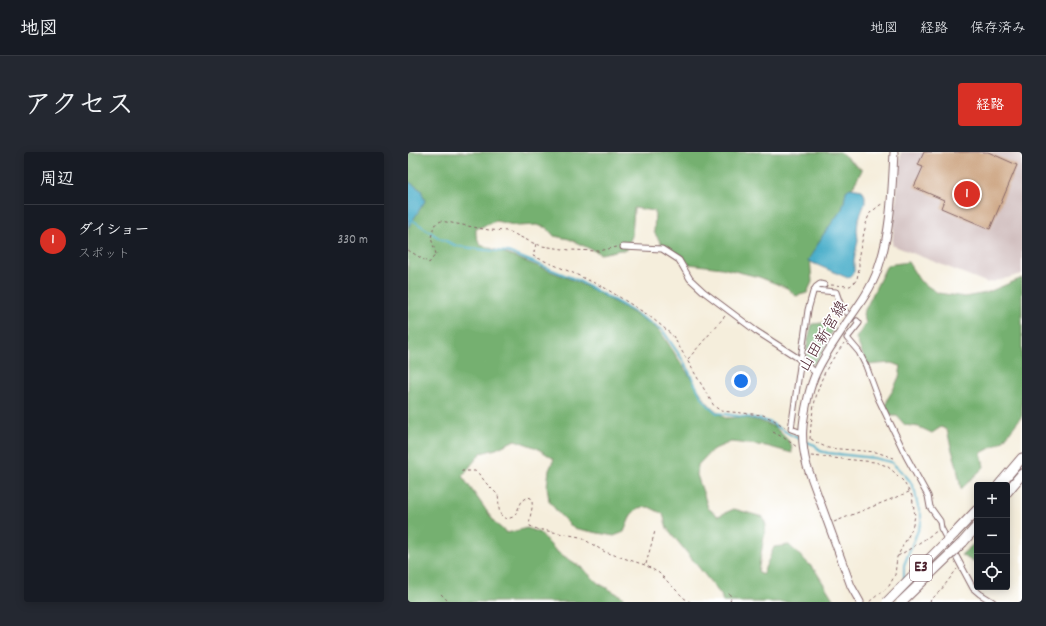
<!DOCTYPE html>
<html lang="ja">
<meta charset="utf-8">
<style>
:root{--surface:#171b24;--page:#242831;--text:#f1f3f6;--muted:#9ea1a6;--line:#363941;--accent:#d93025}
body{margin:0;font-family:Dekko,"Klee One",sans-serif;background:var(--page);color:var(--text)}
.controls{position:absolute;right:12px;bottom:12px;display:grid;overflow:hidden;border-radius:4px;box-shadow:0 2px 10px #0003}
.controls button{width:36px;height:36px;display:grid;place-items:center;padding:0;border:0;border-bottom:1px solid var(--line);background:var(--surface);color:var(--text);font:20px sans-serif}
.you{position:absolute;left:333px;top:229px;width:14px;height:14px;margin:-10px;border:3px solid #fff;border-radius:50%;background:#1a73e8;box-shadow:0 0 0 6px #1a73e833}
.badge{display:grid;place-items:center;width:26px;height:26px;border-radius:50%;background:var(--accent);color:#fff;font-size:13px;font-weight:700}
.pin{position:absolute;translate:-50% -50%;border:2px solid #fff;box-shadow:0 1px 4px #0006}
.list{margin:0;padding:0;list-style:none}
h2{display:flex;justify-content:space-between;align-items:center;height:52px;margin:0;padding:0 16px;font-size:17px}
h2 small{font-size:13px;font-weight:400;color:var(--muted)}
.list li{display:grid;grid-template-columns:26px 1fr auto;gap:12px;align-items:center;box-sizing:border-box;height:72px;padding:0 16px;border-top:1px solid var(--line)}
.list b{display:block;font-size:15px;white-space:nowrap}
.list p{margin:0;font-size:13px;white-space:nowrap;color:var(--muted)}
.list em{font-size:13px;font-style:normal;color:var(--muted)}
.icon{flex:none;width:22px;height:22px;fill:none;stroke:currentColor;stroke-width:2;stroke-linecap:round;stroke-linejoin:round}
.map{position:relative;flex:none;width:614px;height:450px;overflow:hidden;border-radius:4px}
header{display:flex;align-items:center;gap:24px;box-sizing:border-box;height:56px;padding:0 20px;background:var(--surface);border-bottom:1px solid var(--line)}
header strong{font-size:19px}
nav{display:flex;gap:22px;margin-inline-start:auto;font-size:14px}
.intro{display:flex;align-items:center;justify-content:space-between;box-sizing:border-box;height:96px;padding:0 24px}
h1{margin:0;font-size:28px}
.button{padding:10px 18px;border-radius:4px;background:var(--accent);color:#fff;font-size:14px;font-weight:700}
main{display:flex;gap:24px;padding:0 24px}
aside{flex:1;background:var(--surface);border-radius:4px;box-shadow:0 2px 10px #0003}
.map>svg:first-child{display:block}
.industrial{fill:#d1bfbf}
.forest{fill:#75b06f;stroke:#60684d}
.water{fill:#4bafca;stroke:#4a677a}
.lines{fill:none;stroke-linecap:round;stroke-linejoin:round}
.stream{stroke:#4bafca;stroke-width:2}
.building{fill:#caa07b}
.minor-casing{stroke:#866769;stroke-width:7}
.secondary-casing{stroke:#866769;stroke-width:9}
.motorway-casing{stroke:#866769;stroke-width:11}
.path{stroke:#866769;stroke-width:1;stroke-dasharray:3 3;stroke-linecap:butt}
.minor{stroke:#fff;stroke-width:5}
.secondary{stroke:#fff;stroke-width:7}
.motorway{stroke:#fff;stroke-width:9}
.motorway-bridge-casing{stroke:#866769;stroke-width:11;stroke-linecap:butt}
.motorway-bridge{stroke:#fff;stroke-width:9}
.labels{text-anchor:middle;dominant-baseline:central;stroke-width:3.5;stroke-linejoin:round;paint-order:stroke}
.shield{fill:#fff;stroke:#80626b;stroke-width:1}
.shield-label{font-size:15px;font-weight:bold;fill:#4a1f2b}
.street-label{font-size:16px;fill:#4a1f2b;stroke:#fff}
</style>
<header>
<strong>地図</strong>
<nav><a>地図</a><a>経路</a><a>保存済み</a></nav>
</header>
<div class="intro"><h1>アクセス</h1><a class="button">経路</a></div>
<main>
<aside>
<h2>周辺<small></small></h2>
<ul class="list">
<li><span class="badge">1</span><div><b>ダイショー</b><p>スポット</p></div><em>330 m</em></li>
</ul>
</aside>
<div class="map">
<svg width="614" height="450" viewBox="0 0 614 450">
<rect width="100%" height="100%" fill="#fff"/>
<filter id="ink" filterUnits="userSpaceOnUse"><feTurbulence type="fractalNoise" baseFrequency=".025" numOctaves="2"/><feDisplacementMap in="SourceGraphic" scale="8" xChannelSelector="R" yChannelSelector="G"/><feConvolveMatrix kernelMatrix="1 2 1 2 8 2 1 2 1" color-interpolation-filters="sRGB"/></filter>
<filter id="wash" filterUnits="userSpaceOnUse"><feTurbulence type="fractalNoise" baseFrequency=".012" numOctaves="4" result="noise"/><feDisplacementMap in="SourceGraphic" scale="16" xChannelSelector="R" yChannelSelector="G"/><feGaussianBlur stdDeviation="0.9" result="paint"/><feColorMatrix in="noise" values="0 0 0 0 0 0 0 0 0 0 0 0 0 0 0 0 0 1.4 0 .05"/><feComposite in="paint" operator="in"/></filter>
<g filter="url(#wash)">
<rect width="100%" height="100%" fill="#f5eedc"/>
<path class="industrial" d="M 493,0 L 614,0 L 614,122 L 580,131 L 484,93 Z"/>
<path class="forest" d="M 0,0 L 432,0 L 454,18 L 441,42 L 432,73 L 417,85 L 402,105 L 404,130 L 399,141 L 388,144 L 379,136 L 351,125 L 314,116 L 281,112 L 274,105 L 254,93 L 246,80 L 247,59 L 226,56 L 224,84 L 218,98 L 212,98 L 193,102 L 161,87 L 146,84 L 139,76 L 129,73 L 110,74 L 88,69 L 68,77 L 68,83 L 72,93 L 94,100 L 167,129 L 189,140 L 245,173 L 254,182 L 298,249 L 306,257 L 317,266 L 334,265 L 352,269 L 367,275 L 377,285 L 383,292 L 384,301 L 358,294 L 323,290 L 304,298 L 290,313 L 289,323 L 296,343 L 300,356 L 310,364 L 326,357 L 355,365 L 358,373 L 350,420 L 354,423 L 366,395 L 381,393 L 407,418 L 425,447 L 425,450 L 315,450 L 313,443 L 259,376 L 255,362 L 241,355 L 230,356 L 223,363 L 216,380 L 206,384 L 190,381 L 165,376 L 151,362 L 141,349 L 139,334 L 141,318 L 146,307 L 129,296 L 107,288 L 88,297 L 73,301 L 54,324 L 88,372 L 99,381 L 119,376 L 132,381 L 148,399 L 173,415 L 190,431 L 213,444 L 219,450 L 0,450 Z
M 500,110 L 512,129 L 530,141 L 557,145 L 578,141 L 614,126 L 614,264 L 594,290 L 573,301 L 576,315 L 553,337 L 548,311 L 543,295 L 539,278 L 533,275 L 524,281 L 511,275 L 497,273 L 489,264 L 483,264 L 478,254 L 480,246 L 485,238 L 491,225 L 493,214 L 483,211 L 459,213 L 448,186 L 458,171 L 455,162 L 479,113 Z
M 425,170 L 426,176 L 411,206 L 406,212 L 401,212 C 395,201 401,184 404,172 Z
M 569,389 L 569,409 L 564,409 L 553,403 Z"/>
<path class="water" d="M 0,29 L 13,38 L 17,49 L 0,76 Z
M 442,36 L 454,38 L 457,44 L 457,51 L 450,69 L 449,78 L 450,88 L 446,108 L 446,120 L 440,126 L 400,109 L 415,83 L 434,57 L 436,50 L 438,39 Z"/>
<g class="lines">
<path class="stream" d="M 0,65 L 31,86 L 49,94 L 77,98 L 100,100 L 169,128 L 216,154 L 246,173 L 255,179 L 276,210 L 293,244 L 300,253 L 309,261 L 352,267 L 363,271 L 383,283 L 392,287
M 396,289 L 407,293 L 412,299 L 420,301 L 466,306 L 483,310 L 496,322 L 502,329 L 507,339 L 509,351 L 513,363 L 513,371 L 496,413 L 496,429"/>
</g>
<g id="blocks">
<path class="building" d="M 516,0 L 580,0 L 609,13 L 582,77 L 533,56 L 536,48 L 506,35 L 515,15 L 510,13 Z"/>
</g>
</g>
<g filter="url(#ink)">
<use href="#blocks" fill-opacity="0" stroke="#866769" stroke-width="1"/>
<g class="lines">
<g class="minor-casing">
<path id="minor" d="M 215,95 L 254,97 L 271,108 L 282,127 L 296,140 L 348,179 L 393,208 L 408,221
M 406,138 L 428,140 L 434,157 L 438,160
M 449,169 L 451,171 L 439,186 L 451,200 L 458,214 L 470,246 L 498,304 L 520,344 L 522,355 L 532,369 L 533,376 L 565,436 L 572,442 L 585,450
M 394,281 L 383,277 L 400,158 L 405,140 L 408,135 L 412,132 L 416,133"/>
</g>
<g class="secondary-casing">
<path id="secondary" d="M 452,450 L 443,434 L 399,314 C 392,287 394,272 400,245 C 402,237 405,227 409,219 C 417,202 429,186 439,170 C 451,153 463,137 470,117 C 483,80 484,39 486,0"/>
</g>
<g class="motorway-casing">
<path id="motorway" d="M 591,333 L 614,306
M 599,340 L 614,322
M 546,382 L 569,358
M 555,390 L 569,374"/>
</g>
<path class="path" d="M 128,92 L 125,104 L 165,121 L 197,136 L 240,163 L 255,175 L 265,184 L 306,254 L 313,259 L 355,263 L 366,268 L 378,276
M 0,98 L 21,111 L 28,102 L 23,86 L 26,73 L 33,69 L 81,78 L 100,79 L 125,91 L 134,94 L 162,98 L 191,99 L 209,95
M 423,133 L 442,134 L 446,131 L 449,127 L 451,116 L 451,102 L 459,68 L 462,61 L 472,53 L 476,51
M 280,207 L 317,164
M 365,280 L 376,286 L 389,295
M 402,287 C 403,264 407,241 417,220 C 422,210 429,201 436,191
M 403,287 L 411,292 L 420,296 L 468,300 L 486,306
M 403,304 L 467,310 L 479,314 L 486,320 L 495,329 L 504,344 L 507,364 L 504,377 L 489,405 L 487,423 L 481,434 L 461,450
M 53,319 L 67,319 L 72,323 L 78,331 L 90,343 C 92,353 88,364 99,367 L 105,365 L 108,361 L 114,349 L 120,345 L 123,346 C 127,356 120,364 122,374 L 129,377 L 172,385 L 197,400 L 237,413 L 251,421 L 276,446 L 282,450
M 426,370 L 501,340
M 490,404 L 505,395 L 529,379
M 238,412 L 247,379
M 321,441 L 323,445 L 322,450
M 33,442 L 41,450
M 521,450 L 533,438 L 549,417"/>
<use href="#minor" class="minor"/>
<use href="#secondary" class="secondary"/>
<use href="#motorway" class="motorway"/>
<g class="motorway-bridge-casing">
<path id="motorway-bridge" d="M 479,450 L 546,382
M 493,450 L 555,390"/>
</g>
<use href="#motorway-bridge" class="motorway-bridge"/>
</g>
</g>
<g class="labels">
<rect class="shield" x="502" y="403" width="22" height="26" rx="3"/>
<g class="shield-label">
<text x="513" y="416">E3</text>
</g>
<g class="street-label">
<text transform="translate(416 185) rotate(-59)">山田新宮線</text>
</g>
</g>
</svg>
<div class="controls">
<button>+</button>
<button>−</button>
<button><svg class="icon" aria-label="locate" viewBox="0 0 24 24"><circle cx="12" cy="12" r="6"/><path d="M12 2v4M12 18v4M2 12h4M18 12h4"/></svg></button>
</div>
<div class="you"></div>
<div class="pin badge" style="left:559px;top:42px">1</div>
</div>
</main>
